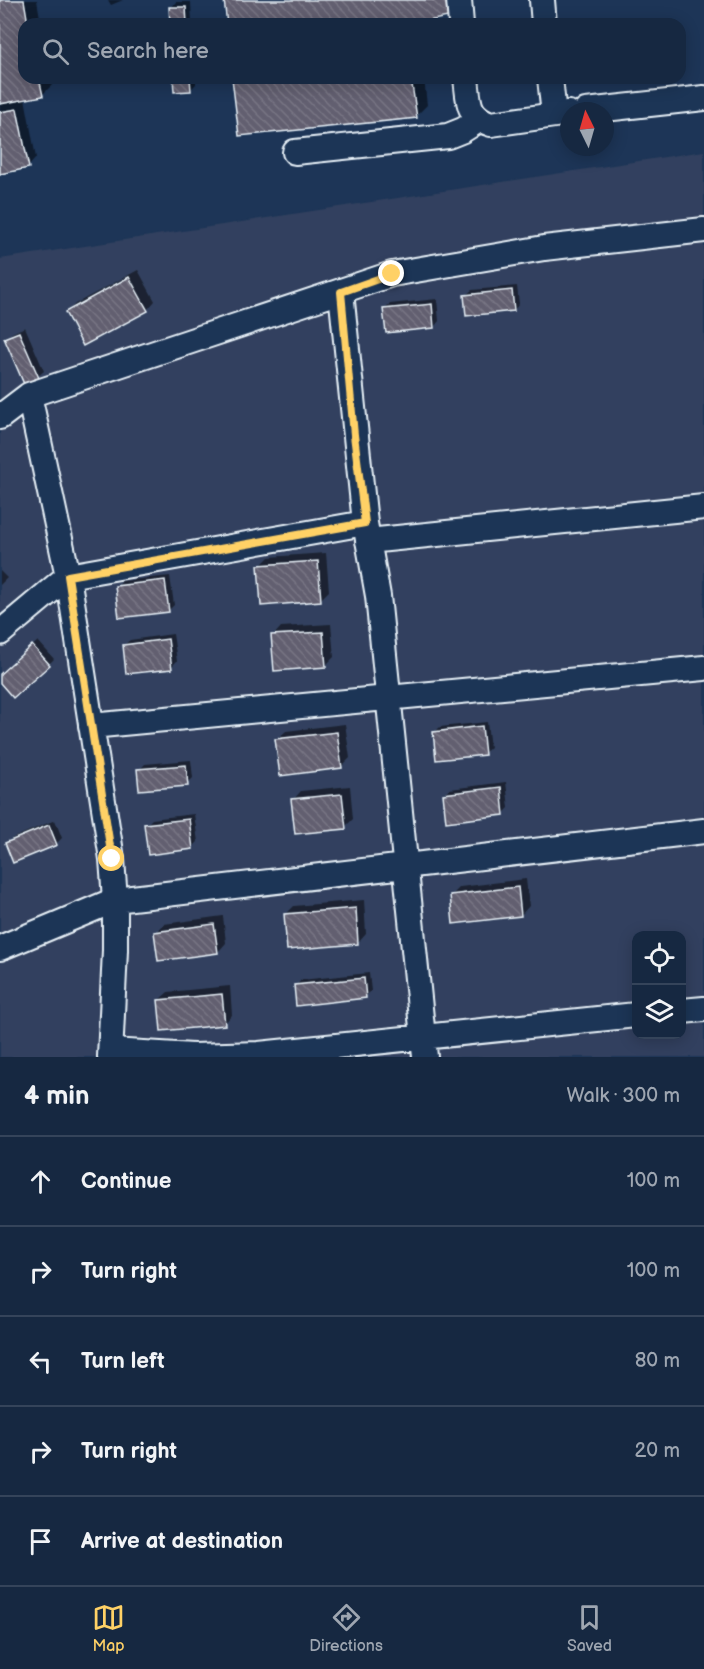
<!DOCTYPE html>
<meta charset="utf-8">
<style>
:root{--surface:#162841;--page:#23344c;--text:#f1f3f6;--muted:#9ea6b1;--line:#35445a;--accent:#ffd166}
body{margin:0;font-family:"Balsamiq Sans",sans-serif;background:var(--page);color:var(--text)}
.controls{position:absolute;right:18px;bottom:18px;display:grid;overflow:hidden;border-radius:12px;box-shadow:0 3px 15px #0003}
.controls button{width:54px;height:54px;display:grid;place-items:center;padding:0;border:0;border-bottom:2px solid var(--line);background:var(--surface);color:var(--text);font:30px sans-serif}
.compass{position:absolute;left:560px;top:102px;width:54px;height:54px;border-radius:50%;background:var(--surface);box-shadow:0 3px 15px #0003;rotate:355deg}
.stop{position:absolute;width:18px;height:18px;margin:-14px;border:4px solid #ffd166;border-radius:50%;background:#fff}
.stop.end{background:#ffd166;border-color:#fff;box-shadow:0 2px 6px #0008}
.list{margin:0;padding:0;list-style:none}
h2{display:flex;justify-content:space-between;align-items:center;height:78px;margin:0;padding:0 24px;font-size:26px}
h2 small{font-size:20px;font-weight:400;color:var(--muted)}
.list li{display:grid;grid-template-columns:39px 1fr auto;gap:18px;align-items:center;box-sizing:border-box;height:90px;padding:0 24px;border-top:2px solid var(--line)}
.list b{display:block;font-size:22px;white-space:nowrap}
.list em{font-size:20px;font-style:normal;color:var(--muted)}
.icon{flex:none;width:33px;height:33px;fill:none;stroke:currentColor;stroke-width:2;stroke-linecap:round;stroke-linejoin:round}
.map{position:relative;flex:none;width:704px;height:1057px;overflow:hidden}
.search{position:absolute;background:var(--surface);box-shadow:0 3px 15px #0003;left:18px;right:18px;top:18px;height:66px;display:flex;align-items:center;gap:15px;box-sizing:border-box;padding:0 21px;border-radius:18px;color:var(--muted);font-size:22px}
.sheet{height:528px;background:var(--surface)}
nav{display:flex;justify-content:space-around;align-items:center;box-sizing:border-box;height:84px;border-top:2px solid var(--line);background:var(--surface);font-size:16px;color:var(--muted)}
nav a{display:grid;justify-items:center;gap:3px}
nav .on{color:var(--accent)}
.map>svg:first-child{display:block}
.built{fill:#32415e;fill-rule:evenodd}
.shadow{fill:#0007}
.building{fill:url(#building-back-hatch);stroke:#e8f1f8;stroke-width:1.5}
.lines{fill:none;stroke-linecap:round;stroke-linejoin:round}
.minor-casing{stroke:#e8f1f8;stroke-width:28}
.minor{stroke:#1d3557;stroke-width:24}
.route{stroke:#ffd166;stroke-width:8}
</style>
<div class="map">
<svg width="704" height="1057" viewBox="0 0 704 1057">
<defs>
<pattern id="building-back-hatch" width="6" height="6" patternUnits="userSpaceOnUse" patternTransform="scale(1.5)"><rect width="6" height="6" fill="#625e6f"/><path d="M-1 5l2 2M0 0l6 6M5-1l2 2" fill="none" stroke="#787684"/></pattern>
</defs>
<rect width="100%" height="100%" fill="#1d3557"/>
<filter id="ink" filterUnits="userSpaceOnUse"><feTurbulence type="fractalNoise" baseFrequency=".0167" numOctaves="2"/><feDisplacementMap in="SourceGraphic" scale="12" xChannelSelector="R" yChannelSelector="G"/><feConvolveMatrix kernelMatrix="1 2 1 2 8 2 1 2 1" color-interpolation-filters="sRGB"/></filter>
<g filter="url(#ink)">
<path class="built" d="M 704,151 L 704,1057 L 0,1057 L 0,259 ZM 636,936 L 682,936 L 682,1034 L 636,1034 Z"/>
<path class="shadow" d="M 0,0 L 37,0 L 41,24 L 24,24 L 24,78 L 52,78 L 53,84 L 42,95 L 25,98 L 36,158 L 28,167 L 0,172 Z
M 108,0 L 123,0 L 111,5 Z
M 176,2 L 191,2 L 192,24 L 171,24 L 170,8 Z
M 174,78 L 196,78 L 196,84 L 190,90 Z
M 234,78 L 424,78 L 427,105 L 416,116 Z
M 138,270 L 155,301 L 147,310 L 66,313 L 75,304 Z
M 517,286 L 519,304 L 514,310 L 466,295 L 472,290 Z
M 437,299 L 439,321 L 434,327 L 385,309 L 390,304 Z
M 25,327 L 44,371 L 38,376 L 6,339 L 12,333 Z
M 326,553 L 329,591 L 320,600 L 260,566 L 269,557 Z
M 0,571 L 7,578 L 0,585 Z
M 170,576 L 174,605 L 168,611 L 117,587 L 122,581 Z
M 331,624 L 334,657 L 325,666 L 273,636 L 281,627 Z
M 173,634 L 177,661 L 171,667 L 124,645 L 130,640 Z
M 38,641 L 54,659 L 49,664 L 0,681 L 0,675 Z
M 487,722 L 490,748 L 484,753 L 434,733 L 440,727 Z
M 345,724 L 350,758 L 341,767 L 277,739 L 286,731 Z
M 191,760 L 193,778 L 187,784 L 139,770 L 145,764 Z
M 506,782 L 509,808 L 504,813 L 444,794 L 450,789 Z
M 350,786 L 353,819 L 345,827 L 293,800 L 301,791 Z
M 194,814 L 198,842 L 192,848 L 146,825 L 152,819 Z
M 55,820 L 62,838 L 56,844 L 7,844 L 13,838 Z
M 526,879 L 529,906 L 521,915 L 452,895 L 460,887 Z
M 364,900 L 366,934 L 358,943 L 285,915 L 294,906 Z
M 223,916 L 226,943 L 218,952 L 156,933 L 164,924 Z
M 369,973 L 371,991 L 365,997 L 296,986 L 301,980 Z
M 230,986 L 232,1015 L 224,1024 L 159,1000 L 168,992 Z"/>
<path class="building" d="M 0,0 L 24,0 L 28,24 L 24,24 L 24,78 L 39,78 L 43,96 L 0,104 Z
M 224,0 L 451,0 L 453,16 L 413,24 L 227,24 Z
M 169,7 L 186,7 L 187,24 L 170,24 Z
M 173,78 L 190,78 L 191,91 L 174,92 Z
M 232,78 L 411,78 L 417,118 L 239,136 Z
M 17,109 L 29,168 L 0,174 L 0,112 Z
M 129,277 L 148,311 L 83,346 L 65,312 Z
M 512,290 L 514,311 L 466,316 L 464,295 Z
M 432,304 L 434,328 L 386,333 L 383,309 Z
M 19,332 L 39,378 L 24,384 L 4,338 Z
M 318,561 L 321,601 L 261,606 L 258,565 Z
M 165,580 L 169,612 L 119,618 L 115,586 Z
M 323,632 L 326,667 L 274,671 L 271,635 Z
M 168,639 L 172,669 L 126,674 L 123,645 Z
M 32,645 L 50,665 L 13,698 L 0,683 L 0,674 Z
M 482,726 L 485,755 L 436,760 L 433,732 Z
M 337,732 L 342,768 L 280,776 L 275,739 Z
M 186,765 L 188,786 L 139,790 L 137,769 Z
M 501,787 L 504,815 L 446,822 L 443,794 Z
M 342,794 L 346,829 L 295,834 L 291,799 Z
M 189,819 L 193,849 L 148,855 L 144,824 Z
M 49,825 L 57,845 L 13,863 L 5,843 Z
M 518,887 L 521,916 L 453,924 L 450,895 Z
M 356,908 L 358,944 L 287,950 L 284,914 Z
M 214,924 L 218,953 L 158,961 L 154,932 Z
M 364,978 L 366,998 L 296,1006 L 294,985 Z
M 222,994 L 225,1025 L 161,1031 L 158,1000 Z"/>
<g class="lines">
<g class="minor-casing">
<path id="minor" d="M 459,0 L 461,24
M 542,0 L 544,24
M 466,78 C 469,100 466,116 491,124 L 569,113
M 550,78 L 554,115
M 586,111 L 704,98
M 295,152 L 448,136 L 463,130 L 479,120
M 341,292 L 365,523 L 378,596 L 425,1057
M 29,395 L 68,576 L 112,859 L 115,900 L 115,950 L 110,1057
M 0,417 L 29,395 L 392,274 L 544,248 L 704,230
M 368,541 L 704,507
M 0,633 L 68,576 L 365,523
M 91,726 L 704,668
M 0,948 L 115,900 L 704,831
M 682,1011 L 704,1009
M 111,1051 L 193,1056 L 259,1054 L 636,1015"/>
</g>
<use href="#minor" class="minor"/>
</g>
</g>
<g class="lines" filter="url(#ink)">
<path class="route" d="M 112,859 L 68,576 L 365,523 L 354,435 L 341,292 L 392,274"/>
</g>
</svg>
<div class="controls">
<button><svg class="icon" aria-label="locate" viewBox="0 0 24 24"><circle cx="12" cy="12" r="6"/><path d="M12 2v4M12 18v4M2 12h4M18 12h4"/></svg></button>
<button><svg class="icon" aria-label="layers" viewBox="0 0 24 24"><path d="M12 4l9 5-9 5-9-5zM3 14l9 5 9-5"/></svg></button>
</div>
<svg class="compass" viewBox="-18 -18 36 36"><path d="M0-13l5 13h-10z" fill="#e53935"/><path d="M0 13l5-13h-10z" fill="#9ea6b1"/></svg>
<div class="stop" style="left:112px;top:859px"></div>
<div class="stop end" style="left:392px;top:274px"></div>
<div class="search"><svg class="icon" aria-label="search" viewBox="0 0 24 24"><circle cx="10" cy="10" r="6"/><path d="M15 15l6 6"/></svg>Search here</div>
</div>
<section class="sheet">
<h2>4 min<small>Walk · 300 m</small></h2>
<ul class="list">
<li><svg class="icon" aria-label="ahead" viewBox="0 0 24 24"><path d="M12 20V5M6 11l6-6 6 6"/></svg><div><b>Continue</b></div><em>100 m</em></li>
<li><svg class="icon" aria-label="right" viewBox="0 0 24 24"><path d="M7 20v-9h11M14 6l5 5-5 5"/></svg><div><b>Turn right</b></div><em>100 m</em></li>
<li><svg class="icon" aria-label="left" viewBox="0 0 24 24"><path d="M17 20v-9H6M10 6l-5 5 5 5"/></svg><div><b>Turn left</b></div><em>80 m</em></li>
<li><svg class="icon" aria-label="right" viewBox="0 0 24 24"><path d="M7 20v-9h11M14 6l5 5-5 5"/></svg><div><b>Turn right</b></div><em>20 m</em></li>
<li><svg class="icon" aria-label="arrive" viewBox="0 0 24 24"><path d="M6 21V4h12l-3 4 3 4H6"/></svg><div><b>Arrive at destination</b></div></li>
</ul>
</section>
<nav>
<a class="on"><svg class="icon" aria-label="map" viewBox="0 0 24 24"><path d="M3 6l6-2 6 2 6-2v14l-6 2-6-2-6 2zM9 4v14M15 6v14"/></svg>Map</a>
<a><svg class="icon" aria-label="directions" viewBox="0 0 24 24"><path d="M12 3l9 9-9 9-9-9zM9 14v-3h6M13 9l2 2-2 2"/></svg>Directions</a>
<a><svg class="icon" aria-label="saved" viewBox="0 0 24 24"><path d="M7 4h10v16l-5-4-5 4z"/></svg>Saved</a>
</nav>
